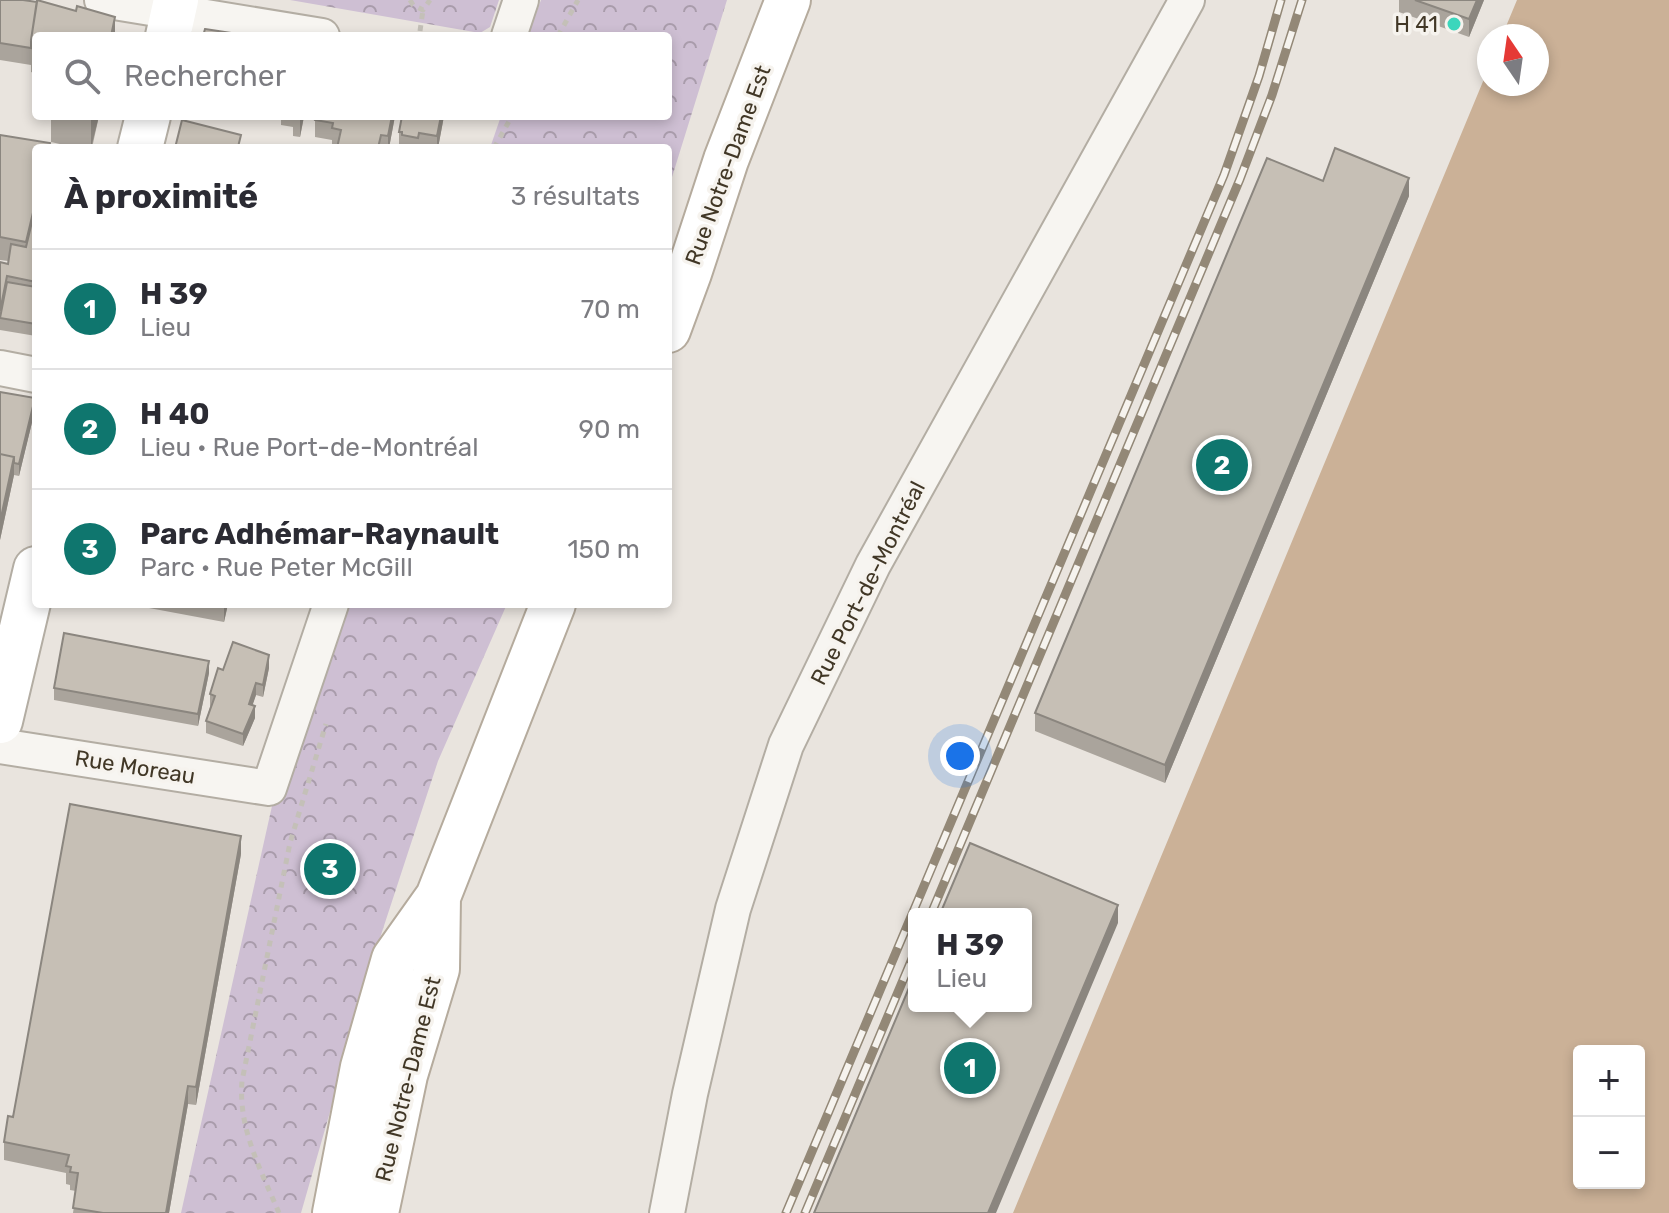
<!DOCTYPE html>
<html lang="fr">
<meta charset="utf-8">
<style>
:root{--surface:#fff;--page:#f7f7f7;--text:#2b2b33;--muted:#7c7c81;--line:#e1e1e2;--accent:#0f766e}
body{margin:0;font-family:Rubik,sans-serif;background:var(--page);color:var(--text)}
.controls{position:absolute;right:24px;bottom:24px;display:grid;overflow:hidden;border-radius:8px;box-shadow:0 4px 12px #0003}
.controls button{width:72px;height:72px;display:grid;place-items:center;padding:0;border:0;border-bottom:2px solid var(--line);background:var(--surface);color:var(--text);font:40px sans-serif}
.compass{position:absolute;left:1477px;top:24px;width:72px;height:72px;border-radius:50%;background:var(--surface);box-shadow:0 4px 12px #0003;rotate:347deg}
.you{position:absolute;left:960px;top:756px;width:28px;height:28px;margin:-20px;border:6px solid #fff;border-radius:50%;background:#1a73e8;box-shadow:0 0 0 12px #1a73e833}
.badge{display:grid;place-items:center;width:52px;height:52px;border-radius:50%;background:var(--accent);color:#fff;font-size:26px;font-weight:700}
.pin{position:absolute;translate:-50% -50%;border:4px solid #fff;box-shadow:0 2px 8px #0006}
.popup{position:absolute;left:908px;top:908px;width:124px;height:104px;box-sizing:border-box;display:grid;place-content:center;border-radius:8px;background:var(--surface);filter:drop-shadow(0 2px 6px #0005);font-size:26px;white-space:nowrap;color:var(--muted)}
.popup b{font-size:30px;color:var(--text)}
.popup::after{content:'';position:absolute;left:50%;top:100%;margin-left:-16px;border:16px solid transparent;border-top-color:var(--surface)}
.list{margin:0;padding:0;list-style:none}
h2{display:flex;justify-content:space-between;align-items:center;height:104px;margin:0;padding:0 32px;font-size:34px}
h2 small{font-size:26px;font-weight:400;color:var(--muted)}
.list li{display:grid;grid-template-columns:52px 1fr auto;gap:24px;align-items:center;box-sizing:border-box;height:120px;padding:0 32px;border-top:2px solid var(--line)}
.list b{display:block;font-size:30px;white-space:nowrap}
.list p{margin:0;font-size:26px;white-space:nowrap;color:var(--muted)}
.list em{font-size:26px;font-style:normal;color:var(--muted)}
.icon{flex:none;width:44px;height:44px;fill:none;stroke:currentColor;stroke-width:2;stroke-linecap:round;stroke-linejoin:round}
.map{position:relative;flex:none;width:1669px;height:1213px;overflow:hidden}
.search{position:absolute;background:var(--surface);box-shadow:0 4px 12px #0003;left:32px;top:32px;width:640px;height:88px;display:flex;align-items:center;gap:20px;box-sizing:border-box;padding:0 28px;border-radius:8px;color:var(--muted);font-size:30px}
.panel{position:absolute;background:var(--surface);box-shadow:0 4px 12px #0003;left:32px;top:144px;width:640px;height:464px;border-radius:8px}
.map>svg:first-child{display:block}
.forest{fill:url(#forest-crowns)}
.water{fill:#cbb197;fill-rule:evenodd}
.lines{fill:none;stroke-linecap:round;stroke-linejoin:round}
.street-casing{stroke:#b3ada3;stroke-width:38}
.secondary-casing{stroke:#b3ada3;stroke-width:48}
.primary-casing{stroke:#b5ab9d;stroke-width:48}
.path{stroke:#c4c0b8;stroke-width:5;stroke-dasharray:6 6;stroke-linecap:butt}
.street{stroke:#f7f5f1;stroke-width:34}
.secondary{stroke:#fff;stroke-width:44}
.primary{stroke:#fff;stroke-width:44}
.rail-casing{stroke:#938877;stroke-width:9}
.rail{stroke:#f6f3ee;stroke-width:6;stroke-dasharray:18;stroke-linecap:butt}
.wall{fill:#aaa49c}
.shaded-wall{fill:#8b867f}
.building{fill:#c6bfb5;stroke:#8b867f;stroke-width:2}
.poi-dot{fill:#3cd6bc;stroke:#f6f3ee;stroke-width:3}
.labels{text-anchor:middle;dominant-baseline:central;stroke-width:7;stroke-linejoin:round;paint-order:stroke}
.poi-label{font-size:22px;fill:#413726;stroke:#f6f3ee;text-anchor:end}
.street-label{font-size:22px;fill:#413726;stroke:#f6f3ee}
</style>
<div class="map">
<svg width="1669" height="1213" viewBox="0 0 1669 1213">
<defs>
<pattern id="forest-crowns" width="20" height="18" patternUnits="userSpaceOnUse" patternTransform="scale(2)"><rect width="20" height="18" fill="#cebfd3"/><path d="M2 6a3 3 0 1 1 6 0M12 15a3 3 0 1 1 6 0" fill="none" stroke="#a99cab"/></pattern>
</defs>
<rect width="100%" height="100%" fill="#e9e4de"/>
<path class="forest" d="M 290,0 L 499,0 L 490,27 L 480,33 Z
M 541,0 L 727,0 L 668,190 L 668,148 L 490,148 L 501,116 L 668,116 L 668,36 L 528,36 Z
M 339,604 L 507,604 L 438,761 L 379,941 L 301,1213 L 181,1213 L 274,797 Z"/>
<path class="water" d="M 1517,0 L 1669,0 L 1669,1213 L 1013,1213 L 1489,67 L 1489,84 L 1537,84 L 1537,36 L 1502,36 ZM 1579,1051 L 1639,1051 L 1639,1183 L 1579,1183 Z"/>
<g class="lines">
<g class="street-casing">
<path id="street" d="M 102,0 L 322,36
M 509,36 L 521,0
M 0,368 L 36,375
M 0,746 L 269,788 L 331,604
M 667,1213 L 690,1094 L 733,909 L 786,745 L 873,565 L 1187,0"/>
</g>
<g class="secondary-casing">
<path id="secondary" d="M 168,36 L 176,0
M 140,148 L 148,116
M 0,721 L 36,569"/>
</g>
<g class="primary-casing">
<path id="primary" d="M 668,330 L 689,273 L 726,160 L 788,0
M 335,1213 L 363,1067 L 394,959 L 438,897 L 553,604
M 376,1213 L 405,1075 L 437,969 L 438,897"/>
</g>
<path class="path" d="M 410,0 L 413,5 L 423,10 L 430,0
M 420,31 L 423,10
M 558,36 L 578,0
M 494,148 L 512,116
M 279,1213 C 261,1170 238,1129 242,1081 L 290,843 L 326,724"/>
<use href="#street" class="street"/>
<use href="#secondary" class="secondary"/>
<use href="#primary" class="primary"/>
<g class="rail-casing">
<path id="rail" d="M 931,914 L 1240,179 L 1272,95 L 1302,0
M 786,1213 L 1224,175 L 1259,76 L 1281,0
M 805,1213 L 914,954"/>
</g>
<use href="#rail" class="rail"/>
</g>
<path class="wall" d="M 0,0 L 115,36 L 36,36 L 36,74 L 31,72 L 31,65 L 0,60 Z
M 1399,0 L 1484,0 L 1469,37 L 1399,12 Z
M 51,116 L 99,116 L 92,148 L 77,148 L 51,142 Z
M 281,116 L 395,116 L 389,148 L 337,148 L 337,147 L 332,146 L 332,140 L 315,137 L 315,119 L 304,117 L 300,137 L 293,136 L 293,127 L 281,125 Z
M 402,116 L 444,116 L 438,148 L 399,148 L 399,132 Z
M 0,135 L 36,148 L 36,336 L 0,330 L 0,262 L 8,264 L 8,261 L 0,260 Z
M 1323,181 L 1409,196 L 1165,783 L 1035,731 L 1035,713 Z
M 0,392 L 35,410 L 19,476 L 14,475 L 0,540 Z
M 149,604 L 228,604 L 224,622 L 149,608 Z
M 274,604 L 291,604 L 290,607 Z
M 269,668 L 263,697 L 256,695 L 252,705 L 255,718 L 243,746 L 206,733 L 206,721 L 210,707 L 210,694 L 223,670 Z
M 209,673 L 198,726 L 54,700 L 54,688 Z
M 241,854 L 196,1105 L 188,1104 L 169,1213 L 73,1213 L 76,1191 L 70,1190 L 70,1185 L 66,1184 L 66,1173 L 4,1160 L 4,1142 L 13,1117 Z"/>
<path class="shaded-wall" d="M 1477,0 L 1484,0 L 1469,37 L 1469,19 Z
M 115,17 L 115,36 L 111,36 Z
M 92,116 L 99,116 L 91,148 L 91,119 Z
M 301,116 L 304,116 L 300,137 L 300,119 Z
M 392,116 L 395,116 L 389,148 L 388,148 L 388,136 Z
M 441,116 L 444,116 L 438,148 L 437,148 L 437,136 Z
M 1409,178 L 1409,196 L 1165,783 L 1165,765 Z
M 35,398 L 35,410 L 19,476 L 19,464 Z
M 14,457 L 14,475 L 0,540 L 0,522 Z
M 224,604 L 228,604 L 224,622 Z
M 269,655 L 269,668 L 263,697 L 263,685 Z
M 209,661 L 209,673 L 198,726 L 198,714 Z
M 256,683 L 256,695 L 249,716 L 249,704 Z
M 255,706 L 255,718 L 243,746 L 243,734 Z
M 241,836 L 241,854 L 196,1105 L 196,1087 Z
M 1118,905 L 1118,923 L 996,1213 L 988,1213 Z
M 188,1086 L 188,1104 L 169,1213 L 166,1213 Z"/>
<path class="building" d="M 0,0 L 23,0 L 37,2 L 31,40 L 31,48 L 0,43 Z
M 37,0 L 76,11 L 77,6 L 115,17 L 111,36 L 36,36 L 36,41 L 31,40 Z
M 1415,0 L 1477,0 L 1469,19 Z
M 205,29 L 251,36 L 203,36 Z
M 316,116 L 392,116 L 388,136 L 381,135 L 378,148 L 337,148 L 341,130 L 332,128 L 333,123 L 315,120 Z
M 402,116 L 441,116 L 437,136 L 419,133 L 418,138 L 402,135 L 402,132 L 399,132 Z
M 182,120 L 241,135 L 238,147 L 243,148 L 175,148 Z
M 0,135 L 50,143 L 49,148 L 36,148 L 36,200 L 26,242 L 0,237 Z
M 1335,148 L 1409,178 L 1165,765 L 1035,713 L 1267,158 L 1323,181 Z
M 36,205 L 36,282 L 7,276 L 0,311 L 0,262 L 8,264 L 11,244 L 26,247 Z
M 7,282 L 36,287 L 36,324 L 0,318 Z
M 0,392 L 35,398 L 19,464 L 14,463 L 14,457 L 0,454 Z
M 0,454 L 14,457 L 0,522 Z
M 64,633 L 209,661 L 198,714 L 54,688 Z
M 233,642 L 269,655 L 263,685 L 256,683 L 249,704 L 255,706 L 243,734 L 206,721 L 215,696 L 210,694 L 218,668 L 223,670 Z
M 70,804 L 241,836 L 196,1087 L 188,1086 L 166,1213 L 103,1213 L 73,1208 L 78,1173 L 70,1172 L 71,1167 L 66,1166 L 69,1155 L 4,1142 L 8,1116 L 13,1117 Z
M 970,843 L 1118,905 L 988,1213 L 814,1213 L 914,976 L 914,1006 L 1026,1006 L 1026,914 L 940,914 Z"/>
<circle class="poi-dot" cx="1454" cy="24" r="8"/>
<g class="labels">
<g class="poi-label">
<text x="1438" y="24">H 41</text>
</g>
<g class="street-label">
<text transform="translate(728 165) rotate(-70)">Rue Notre-Dame Est</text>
<text transform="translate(868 583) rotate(-63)">Rue Port-de-Montréal</text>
<text transform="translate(135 767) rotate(9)">Rue Moreau</text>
<text transform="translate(408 1079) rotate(-76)">Rue Notre-Dame Est</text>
</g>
</g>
</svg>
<div class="controls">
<button>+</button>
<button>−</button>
</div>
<svg class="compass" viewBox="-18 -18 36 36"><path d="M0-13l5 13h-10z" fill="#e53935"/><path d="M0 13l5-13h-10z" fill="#7c7c81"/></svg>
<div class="you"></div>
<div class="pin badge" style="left:970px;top:1068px">1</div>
<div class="popup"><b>H 39</b>Lieu</div>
<div class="pin badge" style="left:1222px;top:465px">2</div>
<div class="pin badge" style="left:330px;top:869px">3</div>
<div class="search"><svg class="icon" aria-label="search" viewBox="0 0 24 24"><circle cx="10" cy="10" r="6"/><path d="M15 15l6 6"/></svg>Rechercher</div>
<section class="panel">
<h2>À proximité<small>3 résultats</small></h2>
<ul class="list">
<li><span class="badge">1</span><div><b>H 39</b><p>Lieu</p></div><em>70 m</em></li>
<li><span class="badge">2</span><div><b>H 40</b><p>Lieu · Rue Port-de-Montréal</p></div><em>90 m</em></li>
<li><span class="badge">3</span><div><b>Parc Adhémar-Raynault</b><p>Parc · Rue Peter McGill</p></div><em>150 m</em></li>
</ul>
</section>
</div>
